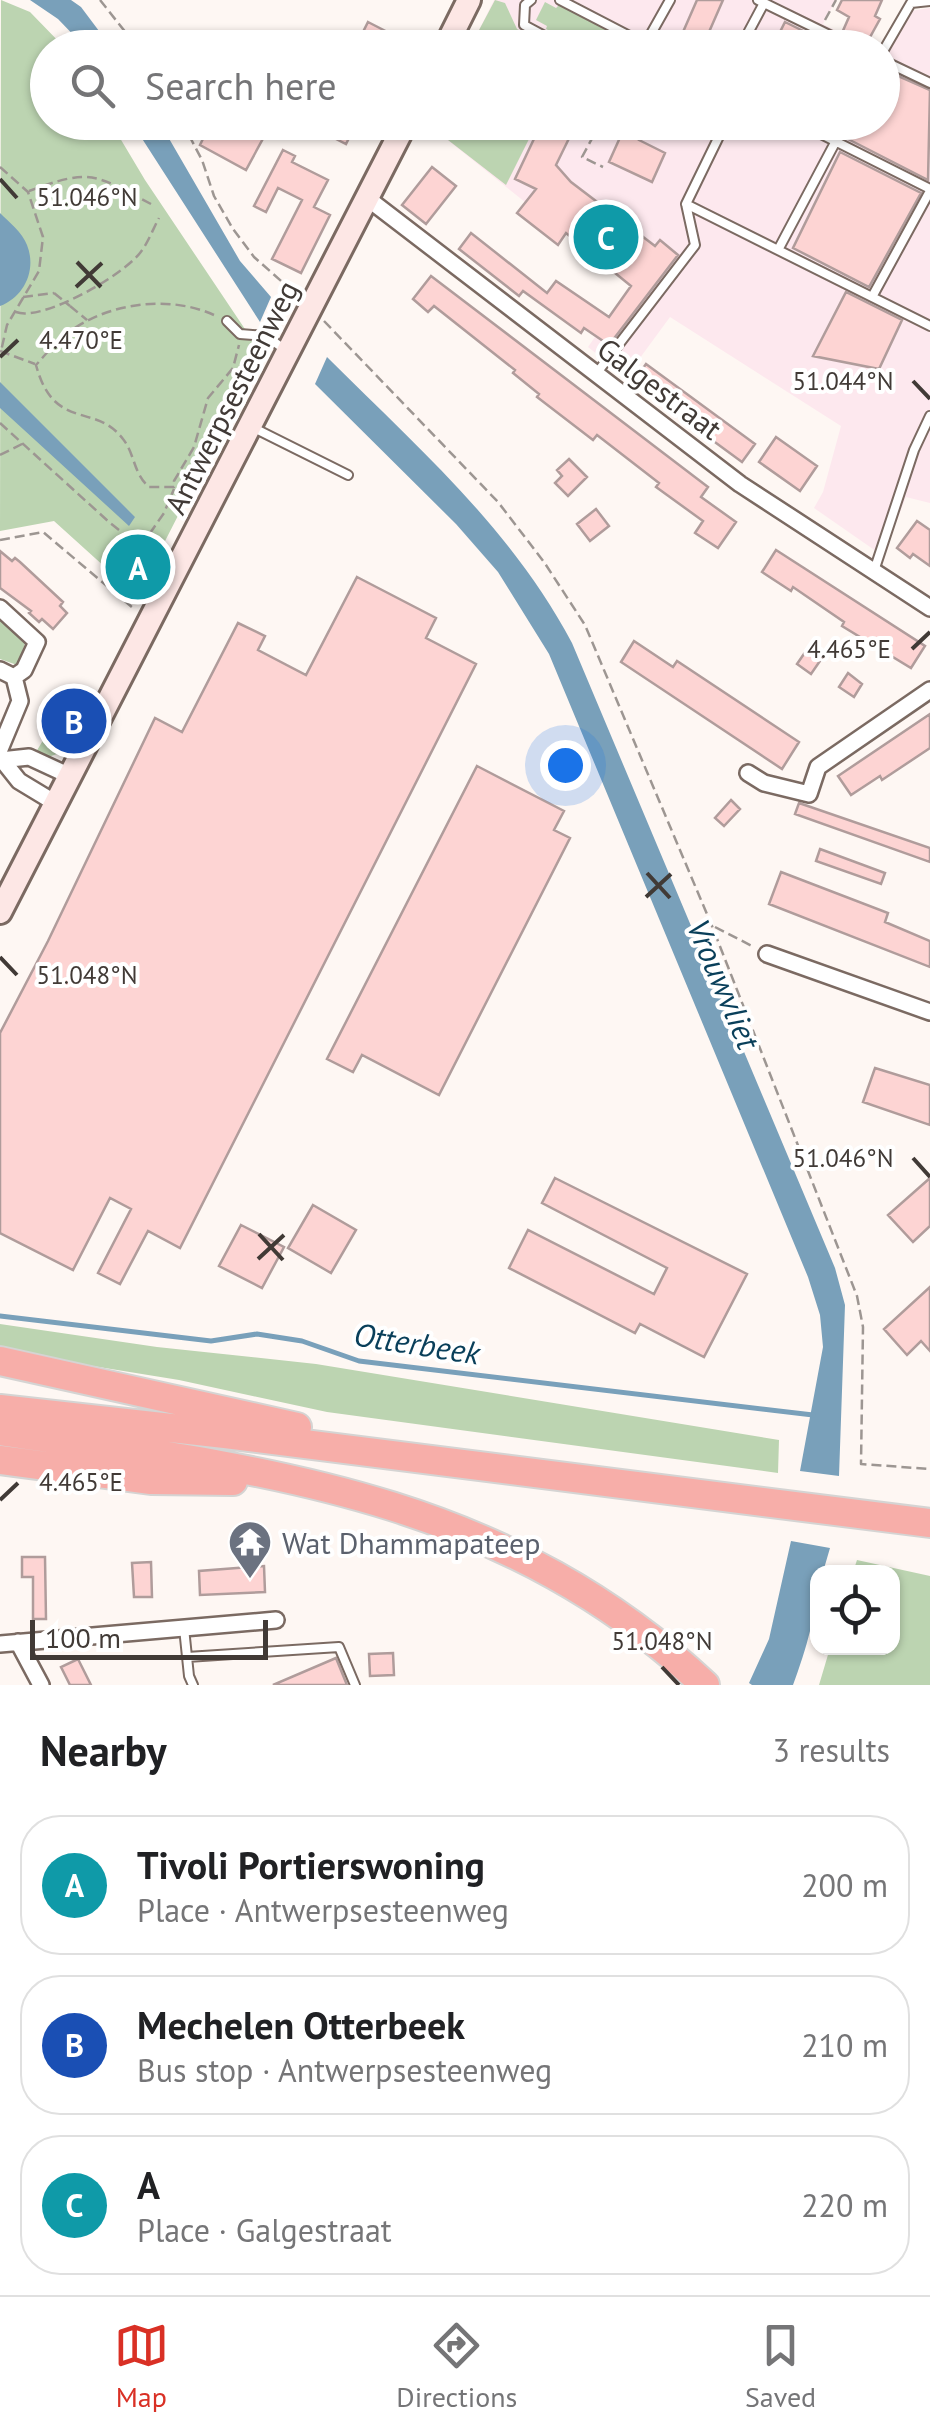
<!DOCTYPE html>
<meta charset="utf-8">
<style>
:root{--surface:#fff;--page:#f2f2f2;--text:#202124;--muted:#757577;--line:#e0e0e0;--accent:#d93025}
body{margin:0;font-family:"PT Sans",sans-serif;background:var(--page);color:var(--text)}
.controls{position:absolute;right:30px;bottom:30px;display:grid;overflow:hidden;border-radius:20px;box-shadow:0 2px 8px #0004}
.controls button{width:90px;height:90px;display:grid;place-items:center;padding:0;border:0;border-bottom:2px solid var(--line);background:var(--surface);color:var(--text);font:50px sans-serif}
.scale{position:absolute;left:30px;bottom:25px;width:238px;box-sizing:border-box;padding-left:10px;border:5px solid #413a36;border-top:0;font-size:28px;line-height:35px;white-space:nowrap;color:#413a36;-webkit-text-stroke:8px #fff;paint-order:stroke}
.you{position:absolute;left:565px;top:765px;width:35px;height:35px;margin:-25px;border:8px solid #fff;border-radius:50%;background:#1a73e8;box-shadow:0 0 0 15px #1a73e833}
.badge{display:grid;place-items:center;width:65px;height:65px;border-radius:50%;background:var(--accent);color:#fff;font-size:32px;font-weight:700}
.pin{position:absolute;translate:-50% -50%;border:5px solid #fff;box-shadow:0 2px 10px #0006}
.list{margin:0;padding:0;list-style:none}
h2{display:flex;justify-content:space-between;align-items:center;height:130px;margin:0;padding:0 40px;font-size:42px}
h2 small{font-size:32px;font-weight:400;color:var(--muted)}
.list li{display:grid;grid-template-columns:65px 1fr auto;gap:30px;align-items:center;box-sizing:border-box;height:140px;margin:0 20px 20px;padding:0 20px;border:2px solid var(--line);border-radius:40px}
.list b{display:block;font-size:38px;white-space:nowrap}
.list p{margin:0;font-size:32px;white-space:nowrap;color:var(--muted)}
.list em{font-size:32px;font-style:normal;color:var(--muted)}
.icon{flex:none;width:55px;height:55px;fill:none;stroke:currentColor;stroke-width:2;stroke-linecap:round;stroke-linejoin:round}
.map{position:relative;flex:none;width:930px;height:1685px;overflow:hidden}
.search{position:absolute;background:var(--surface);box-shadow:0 2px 8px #0004;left:30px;right:30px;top:30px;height:110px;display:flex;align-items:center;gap:25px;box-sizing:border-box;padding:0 35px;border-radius:55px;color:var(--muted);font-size:38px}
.sheet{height:610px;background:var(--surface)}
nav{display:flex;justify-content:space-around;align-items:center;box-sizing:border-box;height:140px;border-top:2px solid var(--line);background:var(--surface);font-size:28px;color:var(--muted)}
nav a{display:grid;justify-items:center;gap:5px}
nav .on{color:var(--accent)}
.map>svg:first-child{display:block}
.education{fill:#fde8ee}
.green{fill:#bcd4b1}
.water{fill:#79a0ba}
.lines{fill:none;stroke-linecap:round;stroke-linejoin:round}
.stream{stroke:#79a0ba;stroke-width:5}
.building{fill:#fdd4d3;stroke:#b09c9b;stroke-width:2.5}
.lane-casing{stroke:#7b6a62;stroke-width:12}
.street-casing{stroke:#7b6a62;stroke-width:20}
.secondary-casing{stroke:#7b6a62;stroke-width:28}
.highway-casing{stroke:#d5d4d3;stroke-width:32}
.path{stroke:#9d9692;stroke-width:2.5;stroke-dasharray:10 5;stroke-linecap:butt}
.lane{stroke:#fff;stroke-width:8}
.street{stroke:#fff;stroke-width:15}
.secondary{stroke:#fde7e5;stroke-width:22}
.highway{stroke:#f7aea9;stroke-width:28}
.path-bridge{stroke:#9d9692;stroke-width:2.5;stroke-dasharray:10 5;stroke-linecap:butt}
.ticks{fill:none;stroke:#413a36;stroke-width:4}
.labels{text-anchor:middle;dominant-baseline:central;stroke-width:8;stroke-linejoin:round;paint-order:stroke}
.street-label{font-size:30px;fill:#413a36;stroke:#fff}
.worship-label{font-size:30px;fill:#5b616d;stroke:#fff;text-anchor:start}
.water-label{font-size:32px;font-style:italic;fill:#093f5a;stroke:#fff}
.ticks-label{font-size:25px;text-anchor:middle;fill:#413a36;stroke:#fff;stroke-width:8;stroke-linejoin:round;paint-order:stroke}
</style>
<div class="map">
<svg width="930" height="1685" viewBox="0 0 930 1685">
<rect width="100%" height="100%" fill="#fef7f3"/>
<path class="education" d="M 494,0 L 836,0 L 823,24 L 867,47 L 470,48 Z
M 930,8 L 930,503 L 906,497 L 883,556 L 814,508 L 823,492 L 841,426 L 670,317 L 626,377 L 588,347 L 631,286 L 566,234 L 558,245 L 517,213 L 525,202 L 430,126 L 431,122 L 882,122 L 883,56 L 910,11 Z"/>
<path class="green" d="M 1,0 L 30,12 L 64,47 L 48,48 L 48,122 L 111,123 L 145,180 L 261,353 L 137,596 L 54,521 L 0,531 Z
M 495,0 L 505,3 L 517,29 L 553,47 L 470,47 Z
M 545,2 L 556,8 L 559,5 L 623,39 L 622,43 L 630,47 L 581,47 L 546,29 L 547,26 L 536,20 Z
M 431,123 L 431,122 L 537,123 L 506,185 L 430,126 Z
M 0,619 L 26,641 L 17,665 L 0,659 Z
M 90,694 L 76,720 L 72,719 L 63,735 L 73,741 L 66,751 L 48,757 L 36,752 L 54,722 Z
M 0,1324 L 157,1347 L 316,1364 L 779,1440 L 778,1473 L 327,1412 L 179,1380 L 0,1351 Z
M 857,1560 L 930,1576 L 930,1685 L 819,1685 L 830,1648 L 892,1648 L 892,1572 L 853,1572 Z"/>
<path class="water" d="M 30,0 L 71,0 L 81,7 L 111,47 L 85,47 L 58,19 Z
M 132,123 L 160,123 L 240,261 L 271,297 L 260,322 Z
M 0,213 C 9,222 22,232 27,245 C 37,270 24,297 0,306 Z
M 327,357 C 417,447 512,529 572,643 L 835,1268 L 845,1305 L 839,1476 L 800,1471 L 823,1347 L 820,1315 L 808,1277 L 549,654 L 498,572 L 456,524 L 315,384 Z
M 0,382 L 135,517 L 129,526 L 0,408 Z
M 791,1541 L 830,1548 L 823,1572 L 818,1572 C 818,1610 806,1650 793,1685 L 752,1685 L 749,1683 L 769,1639 Z"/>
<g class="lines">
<path class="stream" d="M 0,1316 L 211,1341 L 257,1334 L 302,1341 L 359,1361 L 813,1415"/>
</g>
<path class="building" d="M 697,0 L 723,0 L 702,48 L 676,48 Z
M 842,0 L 882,0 L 875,16 L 880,19 L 864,48 L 860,42 L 842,33 L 849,17 L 837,10 Z
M 368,22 L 399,38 L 394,48 L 355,48 Z
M 785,22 L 838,48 L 772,48 Z
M 887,71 L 930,90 L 928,180 L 846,138 L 853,122 L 882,122 L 882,80 Z
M 211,122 L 272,122 L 246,170 L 200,145 Z
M 303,122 L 357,122 L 346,144 Z
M 542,122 L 577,122 L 556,165 L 571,182 L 655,246 L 660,240 L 678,255 L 609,345 L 584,328 L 581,333 L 523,291 L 519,296 L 459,249 L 471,233 L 547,293 L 556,281 L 609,317 L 631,286 L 566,233 L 558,245 L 517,213 L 536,189 L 515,179 Z
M 627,122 L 647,122 L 639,140 L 665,153 L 652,182 L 609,162 Z
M 283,150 L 295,156 L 292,162 L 328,180 L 314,207 L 330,215 L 301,273 L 272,259 L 302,200 L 278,188 L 266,212 L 254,206 Z
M 840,152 L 921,193 L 869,287 L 793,248 Z
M 432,167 L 456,186 L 426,224 L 402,205 Z
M 431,276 L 708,487 L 701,497 L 736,522 L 718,548 L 695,533 L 703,521 L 656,487 L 659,483 L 597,435 L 593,440 L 537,397 L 539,394 L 513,373 L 515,370 L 434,306 L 428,312 L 413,299 Z
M 846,292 L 902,320 L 879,369 L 813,356 Z
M 646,364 L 755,444 L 742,462 L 633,382 Z
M 776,437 L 817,466 L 800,491 L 759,462 Z
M 569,459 L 587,477 L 568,496 L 555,483 L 562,476 L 557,470 Z
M 596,509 L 609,526 L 590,541 L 577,524 Z
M 917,521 L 930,530 L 930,566 L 913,554 L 910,558 L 897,548 Z
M 776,550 L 925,646 L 911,668 L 842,626 L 844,622 L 793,587 L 791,591 L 762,572 Z
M 0,551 L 12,561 L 15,558 L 20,562 L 63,602 L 60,606 L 67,613 L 53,629 L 42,619 L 39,622 L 29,613 L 31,611 L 0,588 Z
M 132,555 L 151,565 L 144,579 L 125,570 Z
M 357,577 L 436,618 L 426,638 L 476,664 L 180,1248 L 148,1231 L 120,1284 L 98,1273 L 131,1209 L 110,1198 L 73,1270 L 0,1233 L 0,1033 L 48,941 L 155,718 L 182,732 L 238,623 L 265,636 L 258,650 L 306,675 Z
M 634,641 L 673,667 L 677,661 L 799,742 L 782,769 L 621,662 Z
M 808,648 L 822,658 L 811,674 L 797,664 Z
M 848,673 L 862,684 L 854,697 L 839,687 Z
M 930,714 L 930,748 L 882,780 L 880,776 L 851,795 L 838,776 Z
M 477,766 L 564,811 L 554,830 L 570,838 L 439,1095 L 362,1055 L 353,1072 L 327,1059 Z
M 731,800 L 740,809 L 724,826 L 715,818 Z
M 799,803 L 930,848 L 930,862 L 795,814 Z
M 820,849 L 885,873 L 881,884 L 816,861 Z
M 781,872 L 888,913 L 885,922 L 930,941 L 930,967 L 769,904 Z
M 875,1068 L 930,1085 L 930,1125 L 863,1102 Z
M 555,1178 L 747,1274 L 704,1357 L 640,1324 L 635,1333 L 509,1268 L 528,1230 L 654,1294 L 667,1268 L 542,1203 Z
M 930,1178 L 930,1226 L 913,1242 L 888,1215 Z
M 313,1205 L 356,1230 L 331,1273 L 288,1248 Z
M 241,1225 L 284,1247 L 262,1288 L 219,1266 Z
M 930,1287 L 930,1351 L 921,1341 L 907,1355 L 884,1329 Z
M 22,1557 L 45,1557 L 46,1619 L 33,1619 L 33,1577 L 22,1577 Z
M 151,1562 L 152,1597 L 134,1597 L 132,1563 Z
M 264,1566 L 265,1592 L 200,1595 L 199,1571 Z
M 393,1653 L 394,1675 L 370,1676 L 369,1654 Z
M 336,1658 L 347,1685 L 273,1685 Z
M 78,1659 L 91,1685 L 70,1685 L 61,1667 Z"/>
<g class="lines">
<g class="lane-casing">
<path id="lane" d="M 531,0 L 525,5 L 524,25 L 567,48
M 560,0 L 645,44
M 758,0 L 856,48
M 643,48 L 670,0
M 740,48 L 764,3
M 882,53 L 911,3 L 930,1
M 882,60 L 930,83
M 797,122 L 930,189
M 686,204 L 930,326
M 778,250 L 846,122
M 872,297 L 930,191
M 227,321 L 240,334 L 266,336 L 284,349
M 596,374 L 695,245 L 686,204 L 726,122
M 254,428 L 348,475
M 874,571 L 914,450 L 930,416
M 184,1628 L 189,1676 L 193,1685
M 187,1657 L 339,1647 L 355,1685"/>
</g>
<g class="street-casing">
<path id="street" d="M 367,198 L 740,484 L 930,608
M 0,608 L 37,642 L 24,670 L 14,677
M 0,670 L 14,677 L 20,701 L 0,749
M 0,760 L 29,757 L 70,776
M 3,761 L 19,781 L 57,804
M 748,773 L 764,783 L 809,794 L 818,767 L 930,690
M 767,954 L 930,1012
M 18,1642 L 41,1685
M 0,1644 L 276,1620"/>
</g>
<g class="secondary-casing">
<path id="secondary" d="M 445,48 L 469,0
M 0,912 L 406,122"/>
</g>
<g class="highway-casing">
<path id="highway" d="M 0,1361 L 297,1427
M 0,1409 L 225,1434 L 930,1523
M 0,1431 C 262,1469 502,1495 705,1685
M 0,1460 L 151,1480 L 233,1481"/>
</g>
<path class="path" d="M 100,0 L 138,48
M 825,20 L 836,0
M 182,122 L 202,160 L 214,196 L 233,229 L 254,257 L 297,295
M 601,122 L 582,157 L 603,167
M 578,129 L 593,135
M 0,167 L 28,192 L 43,237 L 39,271 L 7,325 L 1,351
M 29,191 C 91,168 94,174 151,204
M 23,297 L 54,293
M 70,306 L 87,320
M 16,312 C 42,322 122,276 140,253 C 148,243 153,229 159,218
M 214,315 C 168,294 104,303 64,336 C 54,344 45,355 36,365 C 54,432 95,402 123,439 C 135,454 133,473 149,487 L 174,487 L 174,481 L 194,447 L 208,398 L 233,368 L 239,345
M 324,321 L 498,502 L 544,562 L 585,625 L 712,926 L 857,1296 L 863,1327 L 861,1464 L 930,1469
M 0,351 L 35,364
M 0,423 L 109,522 L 157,560
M 0,455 L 22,444
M 0,540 L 43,532 L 133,608
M 141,546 L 164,513 L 174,489
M 715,927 L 752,946"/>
<use href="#lane" class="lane"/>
<use href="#street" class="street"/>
<use href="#secondary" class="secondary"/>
<use href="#highway" class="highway"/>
<path class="path-bridge" d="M 54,293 L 70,306"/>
</g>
<path class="ticks" d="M 0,179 L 17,198M 77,262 L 101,287M 76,287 L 102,263M 0,357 L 18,340M 913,381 L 930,399M 912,649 L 930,632M 647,873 L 670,898M 646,897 L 671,874M 0,957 L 17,975M 913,1158 L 930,1177M 259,1234 L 283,1260M 258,1259 L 284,1235M 0,1500 L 18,1483M 662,1667 L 679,1685"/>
<defs>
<g id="temple-pin" transform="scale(2.25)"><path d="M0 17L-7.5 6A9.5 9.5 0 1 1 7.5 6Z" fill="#6b7280" stroke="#fff"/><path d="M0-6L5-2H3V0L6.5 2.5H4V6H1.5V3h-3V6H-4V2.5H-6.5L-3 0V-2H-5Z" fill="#fff"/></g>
</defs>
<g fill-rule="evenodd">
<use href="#temple-pin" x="250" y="1542"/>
</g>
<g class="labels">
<g class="street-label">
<text transform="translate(660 388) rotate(37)">Galgestraat</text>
<text transform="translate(231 397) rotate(-63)">Antwerpsesteenweg</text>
</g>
<g class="worship-label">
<text x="282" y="1542">Wat Dhammapateep</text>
</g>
<g class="water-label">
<text transform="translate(724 984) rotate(67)">Vrouwvliet</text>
<text transform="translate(417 1343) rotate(9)">Otterbeek</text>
</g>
</g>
<g class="ticks-label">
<text x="87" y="206">51.046°N</text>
<text x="81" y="349">4.470°E</text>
<text x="843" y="390">51.044°N</text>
<text x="849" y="658">4.465°E</text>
<text x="87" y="984">51.048°N</text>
<text x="843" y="1167">51.046°N</text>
<text x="81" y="1491">4.465°E</text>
<text x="662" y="1650">51.048°N</text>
</g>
</svg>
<div class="controls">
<button><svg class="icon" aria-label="locate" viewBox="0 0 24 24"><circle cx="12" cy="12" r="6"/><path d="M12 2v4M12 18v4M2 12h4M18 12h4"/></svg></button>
</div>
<div class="scale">100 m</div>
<div class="you"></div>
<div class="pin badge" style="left:138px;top:567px;background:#0f9aa8">A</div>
<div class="pin badge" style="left:74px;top:721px;background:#1a4fb4">B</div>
<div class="pin badge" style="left:606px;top:237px;background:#0f9aa8">C</div>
<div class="search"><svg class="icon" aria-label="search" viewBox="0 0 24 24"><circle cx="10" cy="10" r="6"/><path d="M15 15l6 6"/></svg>Search here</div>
</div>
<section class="sheet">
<h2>Nearby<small>3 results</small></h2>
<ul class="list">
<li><span class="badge" style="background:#0f9aa8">A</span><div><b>Tivoli Portierswoning</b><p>Place · Antwerpsesteenweg</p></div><em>200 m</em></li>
<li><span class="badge" style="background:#1a4fb4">B</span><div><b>Mechelen Otterbeek</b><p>Bus stop · Antwerpsesteenweg</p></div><em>210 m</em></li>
<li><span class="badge" style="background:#0f9aa8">C</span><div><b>A</b><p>Place · Galgestraat</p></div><em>220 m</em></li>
</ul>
</section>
<nav>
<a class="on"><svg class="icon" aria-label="map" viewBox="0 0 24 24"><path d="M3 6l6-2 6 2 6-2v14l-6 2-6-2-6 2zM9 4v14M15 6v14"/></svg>Map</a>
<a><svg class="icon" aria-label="directions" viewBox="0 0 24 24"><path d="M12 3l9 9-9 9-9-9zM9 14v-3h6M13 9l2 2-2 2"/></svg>Directions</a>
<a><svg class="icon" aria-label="saved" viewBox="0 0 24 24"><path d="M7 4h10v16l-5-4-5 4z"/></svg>Saved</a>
</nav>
